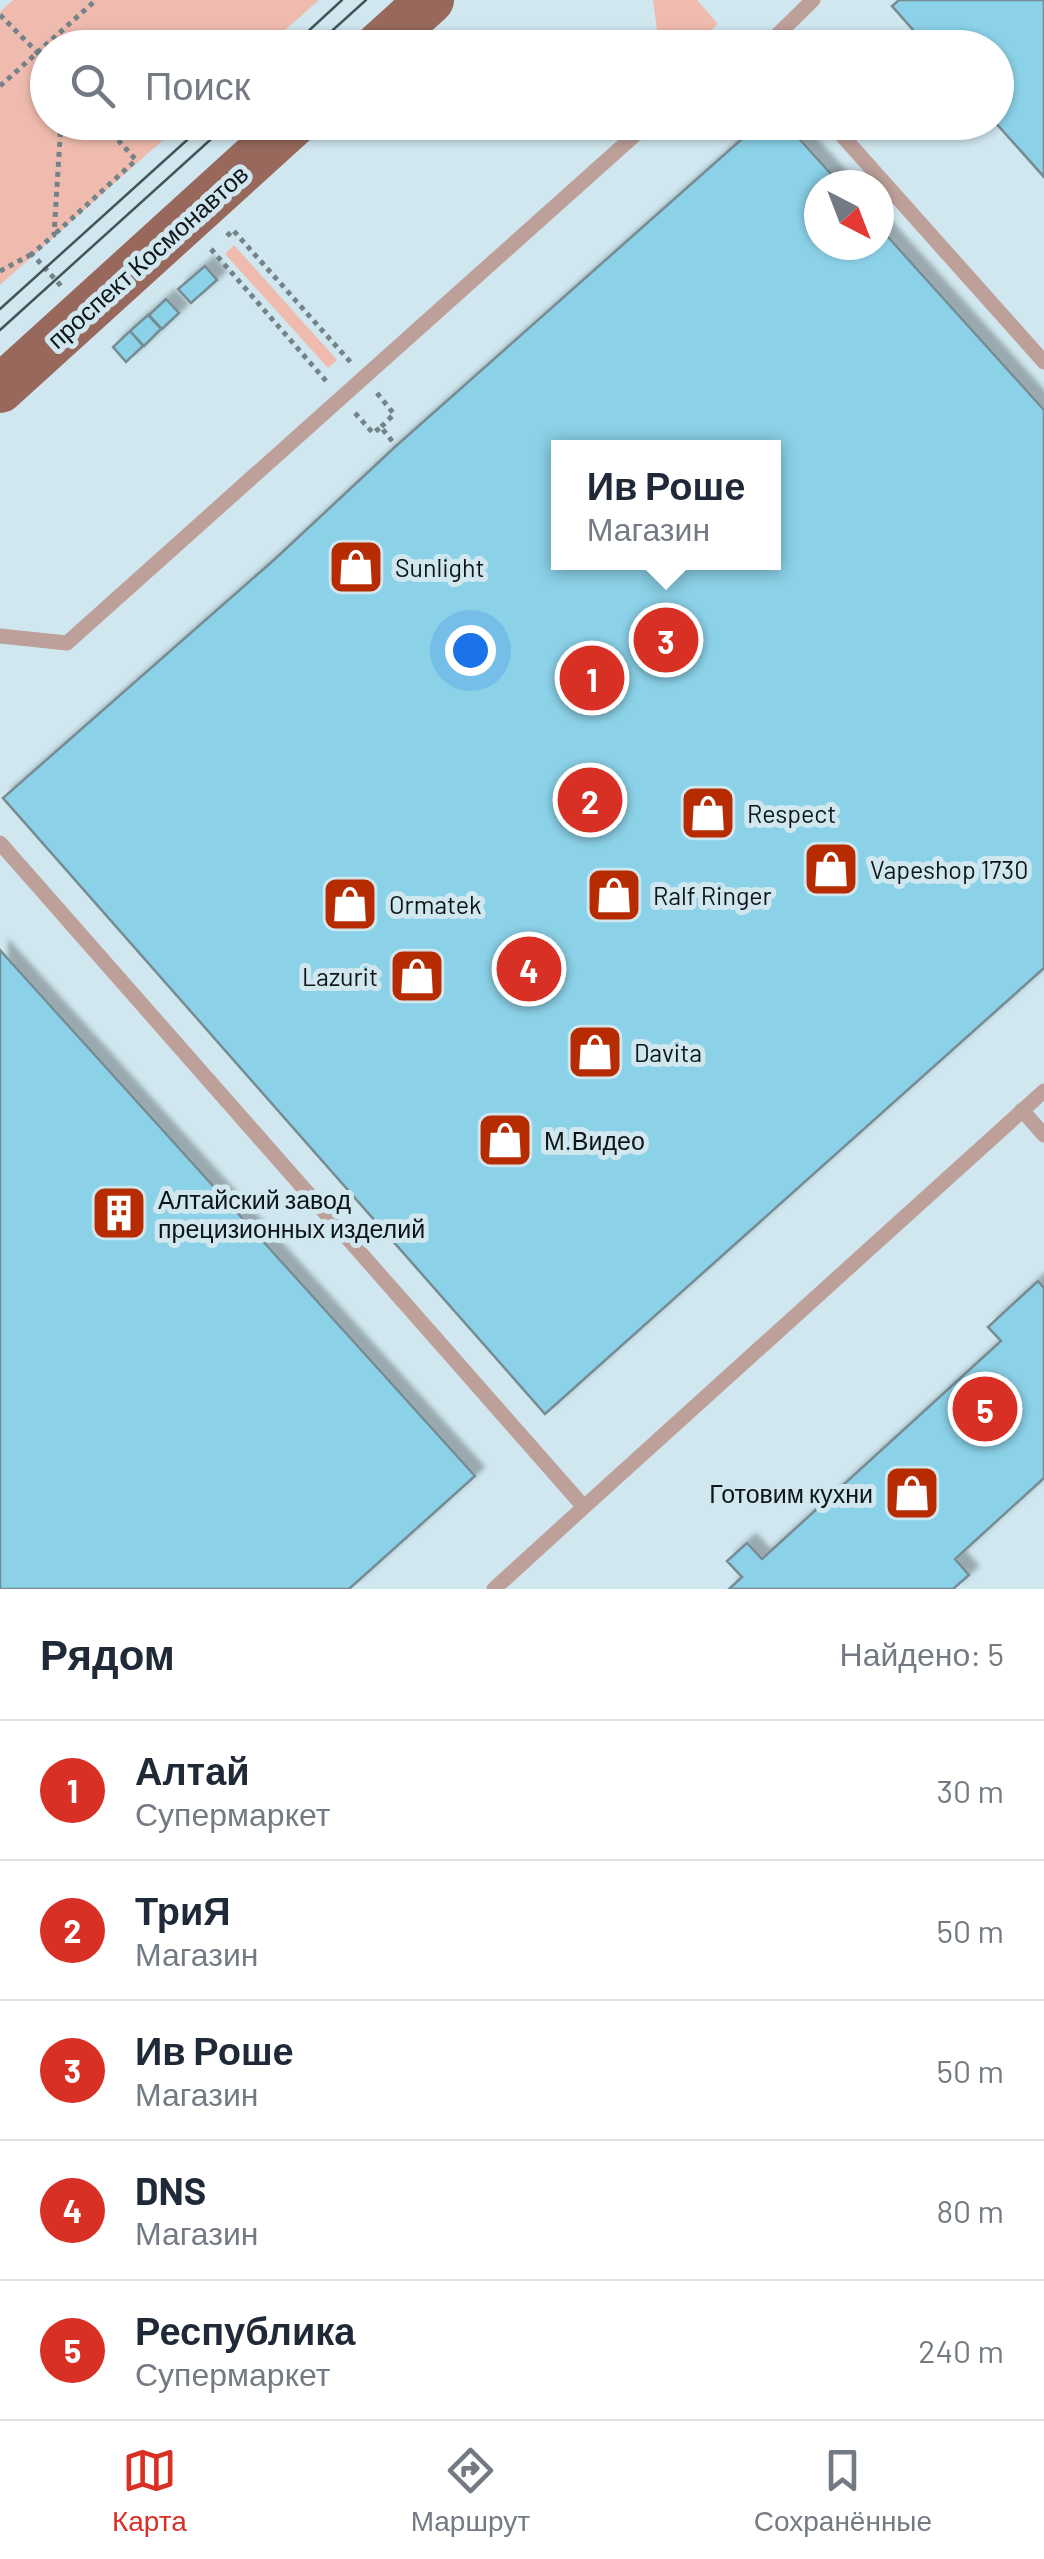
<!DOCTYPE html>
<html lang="ru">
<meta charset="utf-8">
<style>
:root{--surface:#fff;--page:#f2f2f3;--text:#1f2937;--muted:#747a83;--line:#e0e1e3;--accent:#d93025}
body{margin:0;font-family:Barlow,sans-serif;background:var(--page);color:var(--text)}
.compass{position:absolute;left:804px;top:170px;width:90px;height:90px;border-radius:50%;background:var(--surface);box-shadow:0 2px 8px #0004;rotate:138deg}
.you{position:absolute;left:470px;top:650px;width:35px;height:35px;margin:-25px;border:8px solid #fff;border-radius:50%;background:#1a73e8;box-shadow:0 0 0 15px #1a73e833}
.badge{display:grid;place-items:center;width:65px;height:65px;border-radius:50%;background:var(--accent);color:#fff;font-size:32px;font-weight:700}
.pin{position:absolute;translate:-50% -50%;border:5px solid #fff;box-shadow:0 2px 10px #0006}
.popup{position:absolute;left:551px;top:440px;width:230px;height:130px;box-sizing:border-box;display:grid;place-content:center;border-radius:0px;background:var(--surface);filter:drop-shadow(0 2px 8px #0005);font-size:32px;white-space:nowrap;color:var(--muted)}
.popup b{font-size:38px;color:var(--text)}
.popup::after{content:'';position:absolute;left:50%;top:100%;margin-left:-20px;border:20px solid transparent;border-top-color:var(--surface)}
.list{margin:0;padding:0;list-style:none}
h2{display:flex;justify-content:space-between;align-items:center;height:130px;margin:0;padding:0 40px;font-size:42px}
h2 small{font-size:32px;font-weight:400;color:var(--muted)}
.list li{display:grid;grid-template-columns:65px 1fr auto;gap:30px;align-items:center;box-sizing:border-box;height:140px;padding:0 40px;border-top:2px solid var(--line)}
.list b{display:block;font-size:38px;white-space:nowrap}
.list p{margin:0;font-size:32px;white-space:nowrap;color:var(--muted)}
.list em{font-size:32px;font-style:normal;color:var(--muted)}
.icon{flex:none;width:55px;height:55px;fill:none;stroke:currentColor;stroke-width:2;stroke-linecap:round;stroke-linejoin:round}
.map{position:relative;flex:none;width:1044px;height:1589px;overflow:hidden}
.search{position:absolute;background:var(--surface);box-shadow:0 2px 8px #0004;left:30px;right:30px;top:30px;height:110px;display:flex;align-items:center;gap:25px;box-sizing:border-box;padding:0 35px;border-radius:55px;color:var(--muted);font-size:38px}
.sheet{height:830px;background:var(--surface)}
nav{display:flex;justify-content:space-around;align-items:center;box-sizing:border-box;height:140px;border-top:2px solid var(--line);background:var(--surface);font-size:28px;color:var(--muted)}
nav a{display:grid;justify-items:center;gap:5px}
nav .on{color:var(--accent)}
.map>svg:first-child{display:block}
.green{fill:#efbbae}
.building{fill:#8bd1e8;stroke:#768b93;stroke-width:2.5;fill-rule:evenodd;filter:url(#shadow)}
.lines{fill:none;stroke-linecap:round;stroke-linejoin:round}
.path{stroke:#738389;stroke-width:5;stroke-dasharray:5 5;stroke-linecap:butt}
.service{stroke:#bca099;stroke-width:15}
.primary{stroke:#98685c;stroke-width:48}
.tram{stroke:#475357;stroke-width:2.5}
.labels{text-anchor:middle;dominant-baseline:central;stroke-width:10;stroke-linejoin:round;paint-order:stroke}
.street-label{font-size:25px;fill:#0d1518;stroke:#d0e7ef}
.poi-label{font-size:25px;fill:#0d1518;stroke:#d0e7ef;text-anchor:start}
</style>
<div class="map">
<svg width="1044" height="1589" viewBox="0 0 1044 1589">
<defs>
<filter id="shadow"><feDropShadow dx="9" dy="-9" stdDeviation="2.5" flood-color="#0004"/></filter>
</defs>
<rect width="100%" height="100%" fill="#d0e7ef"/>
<path class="green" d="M 13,0 L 319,0 L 266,47 L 48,48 L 48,122 L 182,123 L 0,285 L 0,12 Z
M 653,0 L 697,0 L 718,24 L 693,47 L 659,47 Z
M 234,245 L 337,360 L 328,368 L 225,254 Z"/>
<path class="building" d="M 899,0 L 1044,0 L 1044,177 L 995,122 L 996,48 L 929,48 L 892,6 Z
M 761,122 L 784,122 L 841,185 L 819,185 L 819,245 L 879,245 L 879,227 L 1044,410 L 1044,968 L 545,1414 L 3,798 L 275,559 L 396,446 ZM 558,448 L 774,448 L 774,562 L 558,562 Z
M 205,266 L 217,280 L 191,303 L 178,289 Z
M 166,299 L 179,313 L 162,329 L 149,315 Z
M 148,315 L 161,329 L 144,346 L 130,331 Z
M 130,331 L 143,346 L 126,362 L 113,347 Z
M 0,950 L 475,1476 L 349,1589 L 0,1589 Z
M 1038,1281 L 1044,1288 L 1044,1478 L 955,1559 L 969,1575 L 953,1589 L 729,1589 L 742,1577 L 727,1561 L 747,1543 L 762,1559 L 1001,1341 L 988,1327 Z"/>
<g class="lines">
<path class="path" d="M 0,15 L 48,63
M 0,86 L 96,0
M 61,122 L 54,235 L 32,254 L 63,288
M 56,233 L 136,160 L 102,122
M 227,236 L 233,230 L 353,365
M 211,249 L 327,382
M 0,271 L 32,254
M 377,393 L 394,414 L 381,427
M 355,413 L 373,433 L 381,427 L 396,446"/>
<path class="service" d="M 764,48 L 813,0
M 830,122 L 1044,362
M 0,636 L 67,643 L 636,134 L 659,122
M 0,843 L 584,1507 L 1044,1091
M 1022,1110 L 1044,1135
M 494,1589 L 584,1507"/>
<path class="primary" d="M 377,48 L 430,0
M 0,389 L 294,122"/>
<path class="tram" d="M 290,48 L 342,0
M 313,48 L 366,0
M 0,309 L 207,122
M 0,330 L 230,122"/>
</g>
<defs>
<g id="shop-square" transform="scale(2.875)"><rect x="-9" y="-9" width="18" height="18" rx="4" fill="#b62c00" stroke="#d0e7ef"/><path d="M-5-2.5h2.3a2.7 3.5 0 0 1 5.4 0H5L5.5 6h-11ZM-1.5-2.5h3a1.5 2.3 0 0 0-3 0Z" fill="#fff"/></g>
<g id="building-square" transform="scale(2.875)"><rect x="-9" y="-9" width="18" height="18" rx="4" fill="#b62c00" stroke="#d0e7ef"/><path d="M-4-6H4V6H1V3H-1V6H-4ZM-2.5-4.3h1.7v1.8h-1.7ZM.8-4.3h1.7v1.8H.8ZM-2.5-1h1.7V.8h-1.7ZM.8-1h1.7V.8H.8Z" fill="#fff"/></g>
</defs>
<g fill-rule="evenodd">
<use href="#shop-square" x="356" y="567"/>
<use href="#shop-square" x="708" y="813"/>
<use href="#shop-square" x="831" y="869"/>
<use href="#shop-square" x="614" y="895"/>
<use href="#shop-square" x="350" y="904"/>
<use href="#shop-square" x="417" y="976"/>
<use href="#shop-square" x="595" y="1052"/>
<use href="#shop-square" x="505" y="1140"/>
<use href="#building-square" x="119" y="1213"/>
<use href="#shop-square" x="912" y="1493"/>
</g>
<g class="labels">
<g class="street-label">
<text transform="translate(147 256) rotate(-42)">проспект Космонавтов</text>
</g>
<g class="poi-label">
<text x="395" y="567">Sunlight</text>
<text x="747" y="813">Respect</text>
<text x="870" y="869">Vapeshop 1730</text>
<text x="653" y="895">Ralf Ringer</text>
<text x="389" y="904">Ormatek</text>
<text x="378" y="976" text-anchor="end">Lazurit</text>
<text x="634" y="1052">Davita</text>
<text x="544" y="1140">М.Видео</text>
<text x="158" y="1199">Алтайский завод<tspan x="158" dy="29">прецизионных изделий</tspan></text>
<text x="873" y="1493" text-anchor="end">Готовим кухни</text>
</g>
</g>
</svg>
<svg class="compass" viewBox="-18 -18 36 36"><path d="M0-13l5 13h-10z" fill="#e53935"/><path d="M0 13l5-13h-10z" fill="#747a83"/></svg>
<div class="you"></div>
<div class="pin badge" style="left:592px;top:678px">1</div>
<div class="pin badge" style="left:590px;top:800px">2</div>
<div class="pin badge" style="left:666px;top:640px">3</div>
<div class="popup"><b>Ив Роше</b>Магазин</div>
<div class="pin badge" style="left:529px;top:969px">4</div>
<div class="pin badge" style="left:985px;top:1409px">5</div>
<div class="search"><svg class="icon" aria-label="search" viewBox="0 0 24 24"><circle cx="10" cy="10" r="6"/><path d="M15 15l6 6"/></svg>Поиск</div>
</div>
<section class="sheet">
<h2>Рядом<small>Найдено: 5</small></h2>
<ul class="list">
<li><span class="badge">1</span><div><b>Алтай</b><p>Супермаркет</p></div><em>30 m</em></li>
<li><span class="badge">2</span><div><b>ТриЯ</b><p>Магазин</p></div><em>50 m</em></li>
<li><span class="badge">3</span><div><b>Ив Роше</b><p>Магазин</p></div><em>50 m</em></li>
<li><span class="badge">4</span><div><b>DNS</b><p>Магазин</p></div><em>80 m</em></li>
<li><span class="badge">5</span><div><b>Республика</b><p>Супермаркет</p></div><em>240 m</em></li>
</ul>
</section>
<nav>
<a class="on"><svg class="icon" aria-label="map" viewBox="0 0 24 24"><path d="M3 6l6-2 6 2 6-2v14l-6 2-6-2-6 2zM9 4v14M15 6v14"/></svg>Карта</a>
<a><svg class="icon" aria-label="directions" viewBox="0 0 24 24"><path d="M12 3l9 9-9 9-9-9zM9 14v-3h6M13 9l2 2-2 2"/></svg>Маршрут</a>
<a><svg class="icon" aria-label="saved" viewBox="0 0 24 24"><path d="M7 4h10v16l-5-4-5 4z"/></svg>Сохранённые</a>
</nav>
